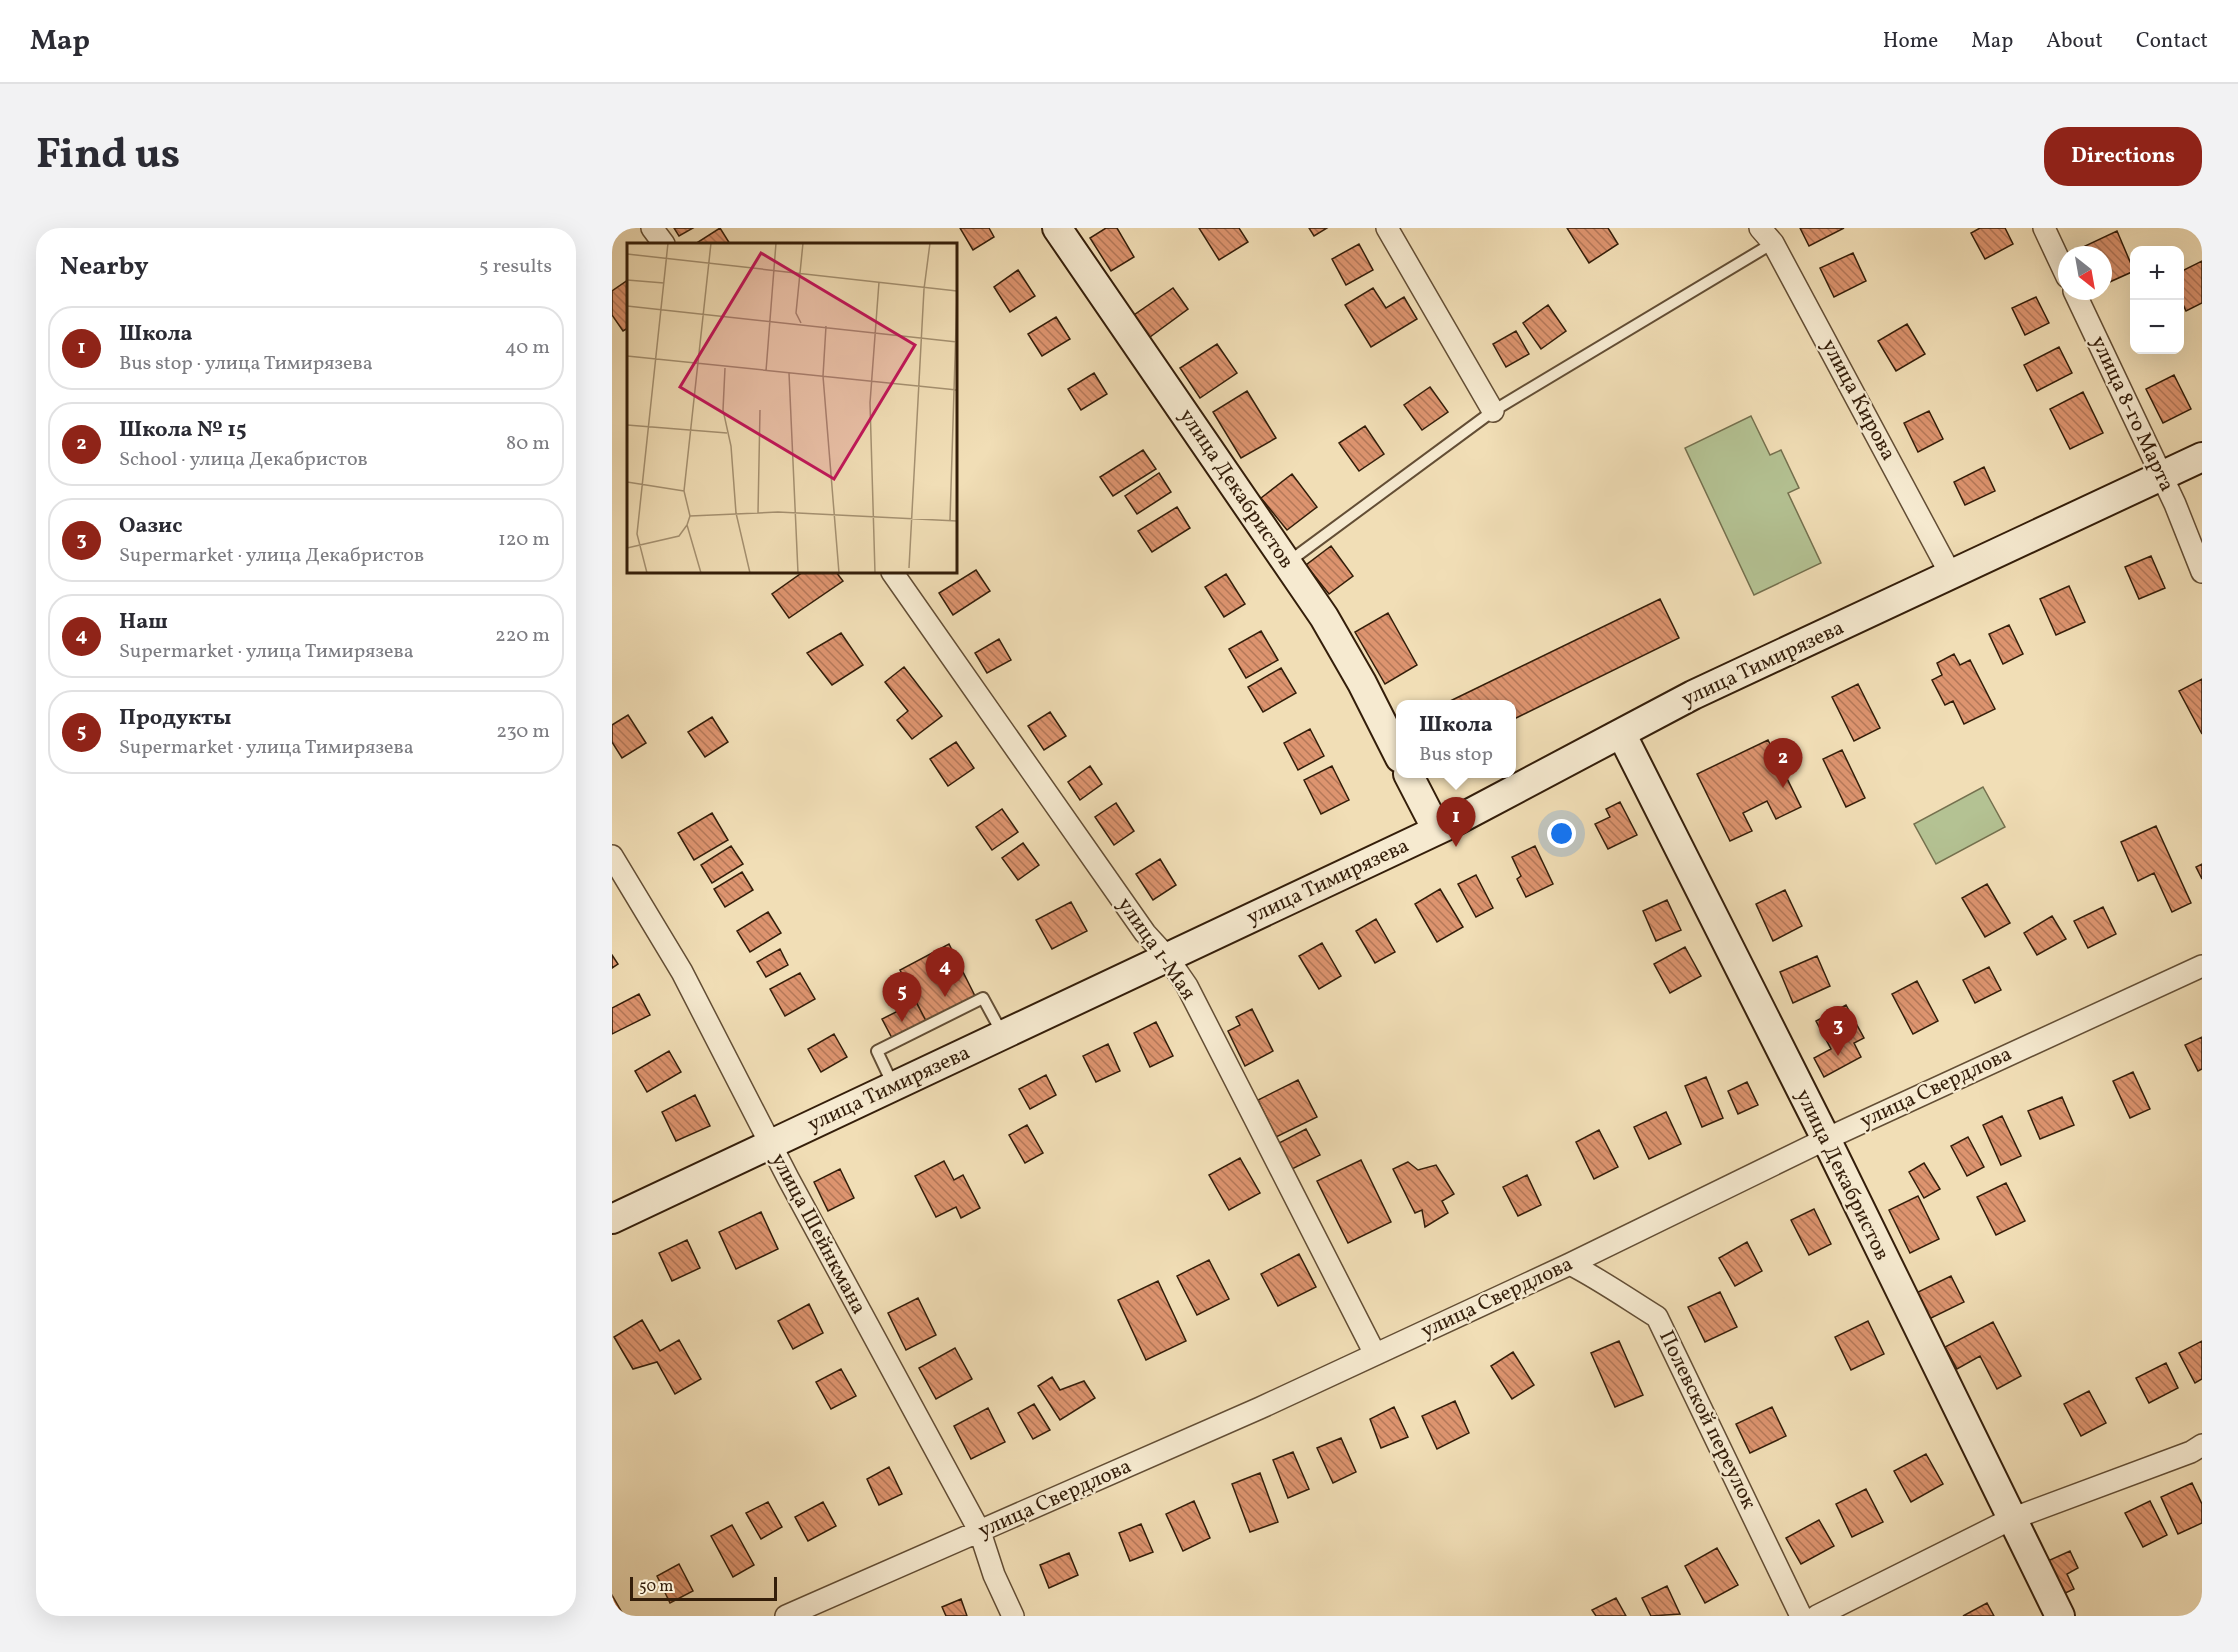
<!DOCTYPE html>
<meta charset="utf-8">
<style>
:root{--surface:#fff;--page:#f2f2f3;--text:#2b2b33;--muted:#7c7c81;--line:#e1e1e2;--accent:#8f2418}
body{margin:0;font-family:Vollkorn,serif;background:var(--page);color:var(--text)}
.controls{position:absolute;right:18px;top:18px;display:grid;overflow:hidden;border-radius:12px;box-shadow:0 6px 24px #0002}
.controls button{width:54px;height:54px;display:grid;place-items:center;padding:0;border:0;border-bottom:2px solid var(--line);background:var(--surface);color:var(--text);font:30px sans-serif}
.compass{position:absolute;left:1446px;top:18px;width:54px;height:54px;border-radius:50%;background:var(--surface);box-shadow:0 6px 24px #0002;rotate:149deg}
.scale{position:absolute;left:18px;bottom:15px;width:147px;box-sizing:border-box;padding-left:6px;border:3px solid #341e0a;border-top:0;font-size:16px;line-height:21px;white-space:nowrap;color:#341e0a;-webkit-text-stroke:4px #f6ead0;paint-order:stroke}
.you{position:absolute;left:950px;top:606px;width:21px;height:21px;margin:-15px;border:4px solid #fff;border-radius:50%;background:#1a73e8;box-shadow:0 0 0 9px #1a73e833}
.badge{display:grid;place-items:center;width:39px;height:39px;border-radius:50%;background:var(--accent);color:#fff;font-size:20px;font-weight:700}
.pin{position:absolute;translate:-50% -50px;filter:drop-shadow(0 2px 3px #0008)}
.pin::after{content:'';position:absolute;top:32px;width:21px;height:18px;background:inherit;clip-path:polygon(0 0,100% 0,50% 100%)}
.popup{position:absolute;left:784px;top:472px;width:120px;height:78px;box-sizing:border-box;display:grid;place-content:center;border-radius:12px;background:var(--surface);filter:drop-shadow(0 2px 4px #0005);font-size:20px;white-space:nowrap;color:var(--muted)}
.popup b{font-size:22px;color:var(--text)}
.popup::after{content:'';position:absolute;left:50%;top:100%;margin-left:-12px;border:12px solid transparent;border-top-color:var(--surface)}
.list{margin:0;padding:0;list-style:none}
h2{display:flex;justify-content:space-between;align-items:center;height:78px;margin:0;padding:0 24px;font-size:26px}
h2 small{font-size:20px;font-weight:400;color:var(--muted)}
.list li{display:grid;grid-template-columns:39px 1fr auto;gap:18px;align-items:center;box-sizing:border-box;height:84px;margin:0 12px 12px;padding:0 12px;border:2px solid var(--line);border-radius:24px}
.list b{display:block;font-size:22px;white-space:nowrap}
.list p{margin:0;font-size:20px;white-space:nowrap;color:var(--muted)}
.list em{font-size:20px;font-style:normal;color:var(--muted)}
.map{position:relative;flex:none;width:1590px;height:1388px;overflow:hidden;border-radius:24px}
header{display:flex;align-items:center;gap:36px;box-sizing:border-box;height:84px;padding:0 30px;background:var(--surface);border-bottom:2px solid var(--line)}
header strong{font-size:28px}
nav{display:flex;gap:33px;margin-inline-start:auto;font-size:21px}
.intro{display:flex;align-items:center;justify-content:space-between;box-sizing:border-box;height:144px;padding:0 36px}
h1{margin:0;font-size:42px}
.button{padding:15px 27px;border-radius:24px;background:var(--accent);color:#fff;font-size:21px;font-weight:700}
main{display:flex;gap:36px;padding:0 36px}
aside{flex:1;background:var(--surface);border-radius:24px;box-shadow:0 6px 24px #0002}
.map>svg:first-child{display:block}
.pitch{fill:#b4c293;stroke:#74704e;stroke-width:1.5}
.building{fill:url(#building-back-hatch);stroke:#341e0a;stroke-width:1.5}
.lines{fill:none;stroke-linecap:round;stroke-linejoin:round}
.lane-casing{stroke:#634e35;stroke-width:14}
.street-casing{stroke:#634e35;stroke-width:24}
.secondary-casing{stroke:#341e0a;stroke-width:32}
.lane{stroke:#f6ead0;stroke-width:10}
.street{stroke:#f6ead0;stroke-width:21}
.secondary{stroke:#f6ead0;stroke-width:28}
.labels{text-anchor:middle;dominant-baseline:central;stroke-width:4.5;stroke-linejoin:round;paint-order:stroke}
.street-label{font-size:21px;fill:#341e0a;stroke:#f6ead0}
.inset-road{fill:none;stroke:#a59171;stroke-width:1.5}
.view{fill:#c2185b;fill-opacity:0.15;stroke:#c2185b;stroke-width:3}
.inset-edge{fill:none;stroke:#341e0a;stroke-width:3}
</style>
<header>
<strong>Map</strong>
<nav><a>Home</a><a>Map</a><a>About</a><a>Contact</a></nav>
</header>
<div class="intro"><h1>Find us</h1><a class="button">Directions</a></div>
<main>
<aside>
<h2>Nearby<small>5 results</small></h2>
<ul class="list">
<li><span class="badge">1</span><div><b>Школа</b><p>Bus stop · улица Тимирязева</p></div><em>40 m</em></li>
<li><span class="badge">2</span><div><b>Школа № 15</b><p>School · улица Декабристов</p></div><em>80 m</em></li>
<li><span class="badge">3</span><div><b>Оазис</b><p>Supermarket · улица Декабристов</p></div><em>120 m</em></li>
<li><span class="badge">4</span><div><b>Наш</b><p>Supermarket · улица Тимирязева</p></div><em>220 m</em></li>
<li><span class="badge">5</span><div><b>Продукты</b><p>Supermarket · улица Тимирязева</p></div><em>230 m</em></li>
</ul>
</aside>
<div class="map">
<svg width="1590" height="1388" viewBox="0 0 1590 1388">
<defs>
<pattern id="building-back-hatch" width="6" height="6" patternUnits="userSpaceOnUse" patternTransform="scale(1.5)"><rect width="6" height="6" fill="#dd946f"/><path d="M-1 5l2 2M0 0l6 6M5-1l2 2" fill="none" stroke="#b47859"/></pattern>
</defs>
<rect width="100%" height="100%" fill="#f1deb6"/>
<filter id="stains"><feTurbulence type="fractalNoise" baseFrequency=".00333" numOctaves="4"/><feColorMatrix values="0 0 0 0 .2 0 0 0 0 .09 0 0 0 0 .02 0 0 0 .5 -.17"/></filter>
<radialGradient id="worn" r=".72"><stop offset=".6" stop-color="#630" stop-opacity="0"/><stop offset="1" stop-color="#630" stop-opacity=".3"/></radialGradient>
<path class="pitch" d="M 1139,188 L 1158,227 L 1169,222 L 1187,260 L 1176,265 L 1209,335 L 1142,367 L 1073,220 Z
M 1371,559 L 1393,599 L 1324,636 L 1302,596 Z"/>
<path class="building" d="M 62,0 L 81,0 L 67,8 Z
M 108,0 L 118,16 L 83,16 Z
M 348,0 L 377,0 L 382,9 L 361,22 Z
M 494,0 L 505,0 L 522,29 L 499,43 L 478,10 Z
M 587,0 L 627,0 L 636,14 L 607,32 Z
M 697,0 L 715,0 L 702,8 Z
M 955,0 L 996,0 L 1006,16 L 977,35 Z
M 1188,0 L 1232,0 L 1197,18 Z
M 1368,0 L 1393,0 L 1401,16 L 1373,31 L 1359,5 Z
M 1505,3 L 1522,43 L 1491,57 L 1491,27 L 1477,27 L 1473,18 Z
M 747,16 L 761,42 L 734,57 L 720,31 Z
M 1241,25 L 1254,53 L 1222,69 L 1208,40 Z
M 1590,33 L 1590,75 L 1574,83 L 1568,70 L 1568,44 Z
M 406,42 L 423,68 L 398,84 L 382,59 Z
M 16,52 L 16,100 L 11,103 L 0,87 L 0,63 Z
M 561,60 L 576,81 L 538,109 L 522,87 Z
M 761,60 L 774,80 L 792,69 L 805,91 L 759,119 L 733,77 Z
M 1424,69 L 1437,95 L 1413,107 L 1400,80 Z
M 936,77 L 954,103 L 929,121 L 911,95 Z
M 444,89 L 458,111 L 430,128 L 416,106 Z
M 1295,96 L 1313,126 L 1284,143 L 1266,113 Z
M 904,103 L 917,126 L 894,139 L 881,116 Z
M 605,116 L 625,145 L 588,170 L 568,140 Z
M 1447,119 L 1460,145 L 1425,163 L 1412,137 Z
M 482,145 L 495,166 L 469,182 L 456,161 Z
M 1562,147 L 1579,181 L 1551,195 L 1534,161 Z
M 818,159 L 836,184 L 810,202 L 792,177 Z
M 635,163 L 664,210 L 629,230 L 601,184 Z
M 1471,164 L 1491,205 L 1458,221 L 1438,181 Z
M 1317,183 L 1331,211 L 1306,224 L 1292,195 Z
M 753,198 L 772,226 L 747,243 L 727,215 Z
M 531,222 L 544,241 L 501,268 L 488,249 Z
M 1372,239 L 1383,263 L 1353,277 L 1342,254 Z
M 547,245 L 559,264 L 525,286 L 513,268 Z
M 680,246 L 705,279 L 675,302 L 649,270 Z
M 565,279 L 578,300 L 540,324 L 526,303 Z
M 719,318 L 741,348 L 717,366 L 694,337 Z
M 1539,328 L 1553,360 L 1527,371 L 1513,339 Z
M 364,342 L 378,363 L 341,387 L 327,365 Z
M 191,344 L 224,344 L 231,353 L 177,390 L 160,366 Z
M 614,346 L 633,376 L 612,389 L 593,359 Z
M 1457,358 L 1473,394 L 1444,407 L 1428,371 Z
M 1048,371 L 1067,410 L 900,492 L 900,476 L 832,476 Z
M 776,385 L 805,437 L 773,456 L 743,404 Z
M 1397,397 L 1411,426 L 1391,436 L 1377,406 Z
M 649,403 L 666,432 L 634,450 L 617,421 Z
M 229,405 L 251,437 L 220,457 L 195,425 Z
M 387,411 L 399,432 L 375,445 L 363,425 Z
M 1342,426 L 1348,437 L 1358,432 L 1383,481 L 1352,496 L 1341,473 L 1333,477 L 1320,452 L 1330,447 L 1325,435 Z
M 292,439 L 330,488 L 300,511 L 285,492 L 296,483 L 273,454 Z
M 669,440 L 684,465 L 651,484 L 636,459 Z
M 1590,451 L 1590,506 L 1567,463 Z
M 1246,456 L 1268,500 L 1242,513 L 1220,469 Z
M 438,484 L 454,508 L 432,522 L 416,498 Z
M 16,487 L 34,515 L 10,530 L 0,514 L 0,497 Z
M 100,489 L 116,514 L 93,529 L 76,504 Z
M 698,501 L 712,528 L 686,542 L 672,515 Z
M 1156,512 L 1189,579 L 1164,591 L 1155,573 L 1131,585 L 1140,603 L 1118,613 L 1085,546 Z
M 344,514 L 362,540 L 336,558 L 318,531 Z
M 1230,522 L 1253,570 L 1234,579 L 1211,531 Z
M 478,538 L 490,556 L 468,572 L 456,554 Z
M 720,538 L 737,572 L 709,586 L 692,552 Z
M 1008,574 L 1025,607 L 996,621 L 983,596 L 998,589 L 994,581 Z
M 504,575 L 522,603 L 502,617 L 483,589 Z
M 390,581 L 406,604 L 380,622 L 364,599 Z
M 100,585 L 116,612 L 82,632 L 66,605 Z
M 1544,598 L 1579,675 L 1560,684 L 1542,645 L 1526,653 L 1509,614 Z
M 411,615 L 427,637 L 406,652 L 390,630 Z
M 119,618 L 131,636 L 100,655 L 89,637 Z
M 923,618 L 941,656 L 914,669 L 905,651 L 909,648 L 900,629 Z
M 548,631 L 564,657 L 541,672 L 524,646 Z
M 1590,636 L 1590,651 L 1584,639 Z
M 130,644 L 141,662 L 113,679 L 102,661 Z
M 864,647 L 881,680 L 864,689 L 846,656 Z
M 1375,656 L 1398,695 L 1373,709 L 1350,670 Z
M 828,661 L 851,699 L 825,714 L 803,676 Z
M 1173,662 L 1190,698 L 1161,713 L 1144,676 Z
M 1055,672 L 1069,702 L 1044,713 L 1031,683 Z
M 459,674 L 475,703 L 440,721 L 424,692 Z
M 1491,679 L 1504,706 L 1476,720 L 1462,693 Z
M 156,684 L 169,705 L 138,724 L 125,703 Z
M 1440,688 L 1454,711 L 1425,727 L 1412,705 Z
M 764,691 L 783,724 L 763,735 L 744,703 Z
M 710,715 L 729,748 L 707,761 L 687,728 Z
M 337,716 L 363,768 L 314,793 L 288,742 Z
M 1073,719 L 1089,748 L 1058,765 L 1042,736 Z
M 168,721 L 176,737 L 154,749 L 145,734 Z
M 0,727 L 6,736 L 0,740 Z
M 1205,728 L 1218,758 L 1181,775 L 1168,744 Z
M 1377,739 L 1389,762 L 1363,775 L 1351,752 Z
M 188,745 L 203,771 L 173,788 L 158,761 Z
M 1305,753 L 1326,793 L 1301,806 L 1280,766 Z
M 27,766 L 38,787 L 0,806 L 0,780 Z
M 304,774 L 314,793 L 280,810 L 270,791 Z
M 1234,777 L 1252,810 L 1242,815 L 1249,829 L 1212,849 L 1202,830 L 1219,821 L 1204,793 Z
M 640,781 L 661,823 L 633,838 L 616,803 L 628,797 L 624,789 Z
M 544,794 L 561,828 L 538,839 L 522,805 Z
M 222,806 L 235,829 L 209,844 L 196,821 Z
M 1590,809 L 1590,841 L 1586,843 L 1573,817 Z
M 496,816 L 508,843 L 484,854 L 471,828 Z
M 57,823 L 69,844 L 35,864 L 23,843 Z
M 1521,844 L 1538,881 L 1518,890 L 1501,853 Z
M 434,847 L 444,867 L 418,881 L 407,861 Z
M 1094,849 L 1111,890 L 1090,899 L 1073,858 Z
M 686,852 L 705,889 L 664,909 L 646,872 Z
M 1135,854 L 1146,877 L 1126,886 L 1116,863 Z
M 83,867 L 98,898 L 64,913 L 50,884 Z
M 1450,869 L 1462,897 L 1428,911 L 1416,883 Z
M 1054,884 L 1069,916 L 1037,931 L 1022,899 Z
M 1390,888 L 1409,928 L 1389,937 L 1371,897 Z
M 415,897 L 431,925 L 413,935 L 397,907 Z
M 694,901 L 708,927 L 680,941 L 667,915 Z
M 987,902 L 1006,939 L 982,951 L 964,914 Z
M 1356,909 L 1372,939 L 1355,948 L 1339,918 Z
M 628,930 L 648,965 L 617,982 L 597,947 Z
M 749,932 L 779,994 L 736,1015 L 705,953 Z
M 332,933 L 342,952 L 351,947 L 368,980 L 349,990 L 344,979 L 324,989 L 303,948 Z
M 796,934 L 806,942 L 824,937 L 842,966 L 830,973 L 836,985 L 813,999 L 810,982 L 803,985 L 781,941 Z
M 1312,935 L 1328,961 L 1312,970 L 1297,944 Z
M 228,941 L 242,970 L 216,983 L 202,954 Z
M 915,947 L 929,977 L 906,988 L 891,959 Z
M 1394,955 L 1413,993 L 1384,1007 L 1365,969 Z
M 1306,968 L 1327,1011 L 1298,1025 L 1277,982 Z
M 1202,981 L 1219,1016 L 1197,1027 L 1179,992 Z
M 149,984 L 166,1021 L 124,1041 L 107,1004 Z
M 75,1012 L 88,1040 L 60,1053 L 47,1025 Z
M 1135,1014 L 1150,1043 L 1123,1058 L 1107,1030 Z
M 687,1026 L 704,1059 L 666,1078 L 649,1046 Z
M 597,1032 L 617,1071 L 585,1087 L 565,1048 Z
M 1339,1048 L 1352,1074 L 1315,1092 L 1302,1066 Z
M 546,1053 L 574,1113 L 534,1132 L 506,1072 Z
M 1108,1064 L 1125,1099 L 1093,1114 L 1076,1079 Z
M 306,1070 L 324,1107 L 294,1122 L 276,1085 Z
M 197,1076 L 211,1105 L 181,1121 L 166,1093 Z
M 30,1092 L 48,1123 L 67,1112 L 89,1151 L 63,1166 L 45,1134 L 21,1141 L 2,1109 Z
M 1256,1093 L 1272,1126 L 1239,1142 L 1223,1109 Z
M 1381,1094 L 1409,1148 L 1385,1161 L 1368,1128 L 1345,1141 L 1333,1119 Z
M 1007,1113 L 1031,1167 L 1003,1179 L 979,1125 Z
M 1590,1113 L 1590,1151 L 1583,1155 L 1567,1125 Z
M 343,1120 L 360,1151 L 324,1171 L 307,1140 Z
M 901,1124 L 922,1157 L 900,1171 L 879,1138 Z
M 1554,1135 L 1566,1160 L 1537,1175 L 1524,1150 Z
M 229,1141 L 244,1168 L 219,1181 L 204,1154 Z
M 440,1149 L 448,1162 L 472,1153 L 483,1170 L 448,1192 L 426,1158 Z
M 1477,1163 L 1494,1195 L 1469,1208 L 1452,1176 Z
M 843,1173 L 857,1205 L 825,1221 L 810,1188 Z
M 422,1176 L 438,1202 L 421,1211 L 406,1185 Z
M 782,1179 L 796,1209 L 769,1220 L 758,1191 Z
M 1160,1179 L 1174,1208 L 1138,1225 L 1124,1196 Z
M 376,1180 L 393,1214 L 359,1231 L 342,1198 Z
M 729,1210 L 744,1244 L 721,1255 L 705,1220 Z
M 681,1224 L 697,1261 L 676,1270 L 661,1232 Z
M 1314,1226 L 1331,1256 L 1299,1274 L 1282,1243 Z
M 277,1239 L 290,1266 L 267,1277 L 255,1251 Z
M 648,1245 L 666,1294 L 638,1304 L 620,1256 Z
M 1580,1255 L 1590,1276 L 1590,1295 L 1566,1306 L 1549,1269 Z
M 1254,1261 L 1271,1294 L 1240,1309 L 1224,1276 Z
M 582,1273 L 598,1310 L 571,1323 L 554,1286 Z
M 1538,1273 L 1555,1307 L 1531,1319 L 1513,1285 Z
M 156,1274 L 170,1299 L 149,1311 L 134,1285 Z
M 211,1274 L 224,1298 L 196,1313 L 183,1289 Z
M 1207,1292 L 1222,1318 L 1189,1336 L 1174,1310 Z
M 529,1296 L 541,1324 L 518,1333 L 507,1305 Z
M 120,1297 L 142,1337 L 121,1349 L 99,1308 Z
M 1105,1320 L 1126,1357 L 1093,1375 L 1073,1338 Z
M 1458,1323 L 1466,1340 L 1455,1346 L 1462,1361 L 1445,1369 L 1429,1336 Z
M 457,1325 L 466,1347 L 437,1360 L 428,1337 Z
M 67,1336 L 81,1363 L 58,1375 L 45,1348 Z
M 1055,1358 L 1068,1386 L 1039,1388 L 1030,1370 Z
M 0,1367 L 12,1388 L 0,1388 Z
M 1004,1370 L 1014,1388 L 984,1388 L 980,1382 Z
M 349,1371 L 355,1388 L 334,1388 L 330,1379 Z
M 1375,1375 L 1382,1388 L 1351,1388 Z"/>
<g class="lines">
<g class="lane-casing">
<path id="lane" d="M 675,335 L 881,183 L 1161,15
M 282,859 L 265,823 L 371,770 L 390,805"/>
</g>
<g class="street-casing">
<path id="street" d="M 40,0 L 52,16
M 775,0 L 881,183
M 1148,0 L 1161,15 L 1339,347
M 1432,0 L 1455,49
M 1462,63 L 1563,276 L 1590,344
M 280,344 L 533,705 L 555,729 L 575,758 L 763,1126
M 0,628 L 70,744 L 176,950 L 368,1304 L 382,1347 L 401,1388
M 958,1036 C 989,1052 1016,1071 1045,1089 L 1189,1388
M 174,1388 L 648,1180 L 958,1036 L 1214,911 L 1590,738
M 1205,1388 L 1399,1291 L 1579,1224 L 1590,1217"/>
</g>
<g class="secondary-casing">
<path id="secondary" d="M 445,0 L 712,389 L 750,455 L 788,530
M 1010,507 L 1214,911 L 1448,1388
M 796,546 L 825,602
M 0,991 L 834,598 L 1081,467 L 1590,229"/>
</g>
<use href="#lane" class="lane"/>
<use href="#street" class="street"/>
<use href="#secondary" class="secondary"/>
</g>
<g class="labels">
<g class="street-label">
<text transform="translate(1246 172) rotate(62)">улица Кирова</text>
<text transform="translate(1520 186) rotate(65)">улица 8-го Марта</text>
<text transform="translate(624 261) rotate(56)">улица Декабристов</text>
<text transform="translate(1151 436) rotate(-25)">улица Тимирязева</text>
<text transform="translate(716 654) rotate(-25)">улица Тимирязева</text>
<text transform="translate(544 721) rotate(55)">улица 1-Мая</text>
<text transform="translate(1324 860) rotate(-25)">улица Свердлова</text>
<text transform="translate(277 861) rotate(-25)">улица Тимирязева</text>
<text transform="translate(1230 947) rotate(64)">улица Декабристов</text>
<text transform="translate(206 1006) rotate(62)">улица Шейнкмана</text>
<text transform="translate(885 1070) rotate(-25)">улица Свердлова</text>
<text transform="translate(1095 1192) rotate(64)">Полевской переулок</text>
<text transform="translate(443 1271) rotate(-24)">улица Свердлова</text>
</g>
</g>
<g transform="translate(15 15)">
<rect width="330" height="330" fill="#f1deb6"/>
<path class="inset-road" d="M 0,11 L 330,48M 0,37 L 37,40M 0,63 L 330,99M 174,80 L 169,70 L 176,0M 199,83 L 196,133 L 212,330M 0,113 L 330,147M 98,125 L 96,167 L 104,203 L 109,270 L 123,330M 139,128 L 149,0M 162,130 L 171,330M 0,182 L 100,190M 0,239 L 57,248M 131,270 L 133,167M 63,273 L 151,269 L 330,278M 323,277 L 330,51M 0,305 L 52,293 L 60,282M 282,325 L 297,46 L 303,0M 20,330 L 10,291 L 41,0M 74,330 L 60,282 L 63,273 L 57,248 L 84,0M 248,330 L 243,160 L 252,39"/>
<path class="view" d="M 134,10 L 288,102 L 207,236 L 53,144 Z"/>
<rect width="330" height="330" class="inset-edge"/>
</g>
<rect width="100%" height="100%" filter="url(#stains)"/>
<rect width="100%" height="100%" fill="url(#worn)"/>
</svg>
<div class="controls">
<button>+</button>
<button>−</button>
</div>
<svg class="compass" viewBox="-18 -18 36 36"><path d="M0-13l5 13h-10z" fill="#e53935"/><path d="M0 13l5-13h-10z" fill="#7c7c81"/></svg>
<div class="scale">50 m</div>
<div class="you"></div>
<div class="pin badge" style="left:844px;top:619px">1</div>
<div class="popup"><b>Школа</b>Bus stop</div>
<div class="pin badge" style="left:1171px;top:560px">2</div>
<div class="pin badge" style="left:1226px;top:828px">3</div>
<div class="pin badge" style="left:333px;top:769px">4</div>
<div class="pin badge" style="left:290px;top:794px">5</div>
</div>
</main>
